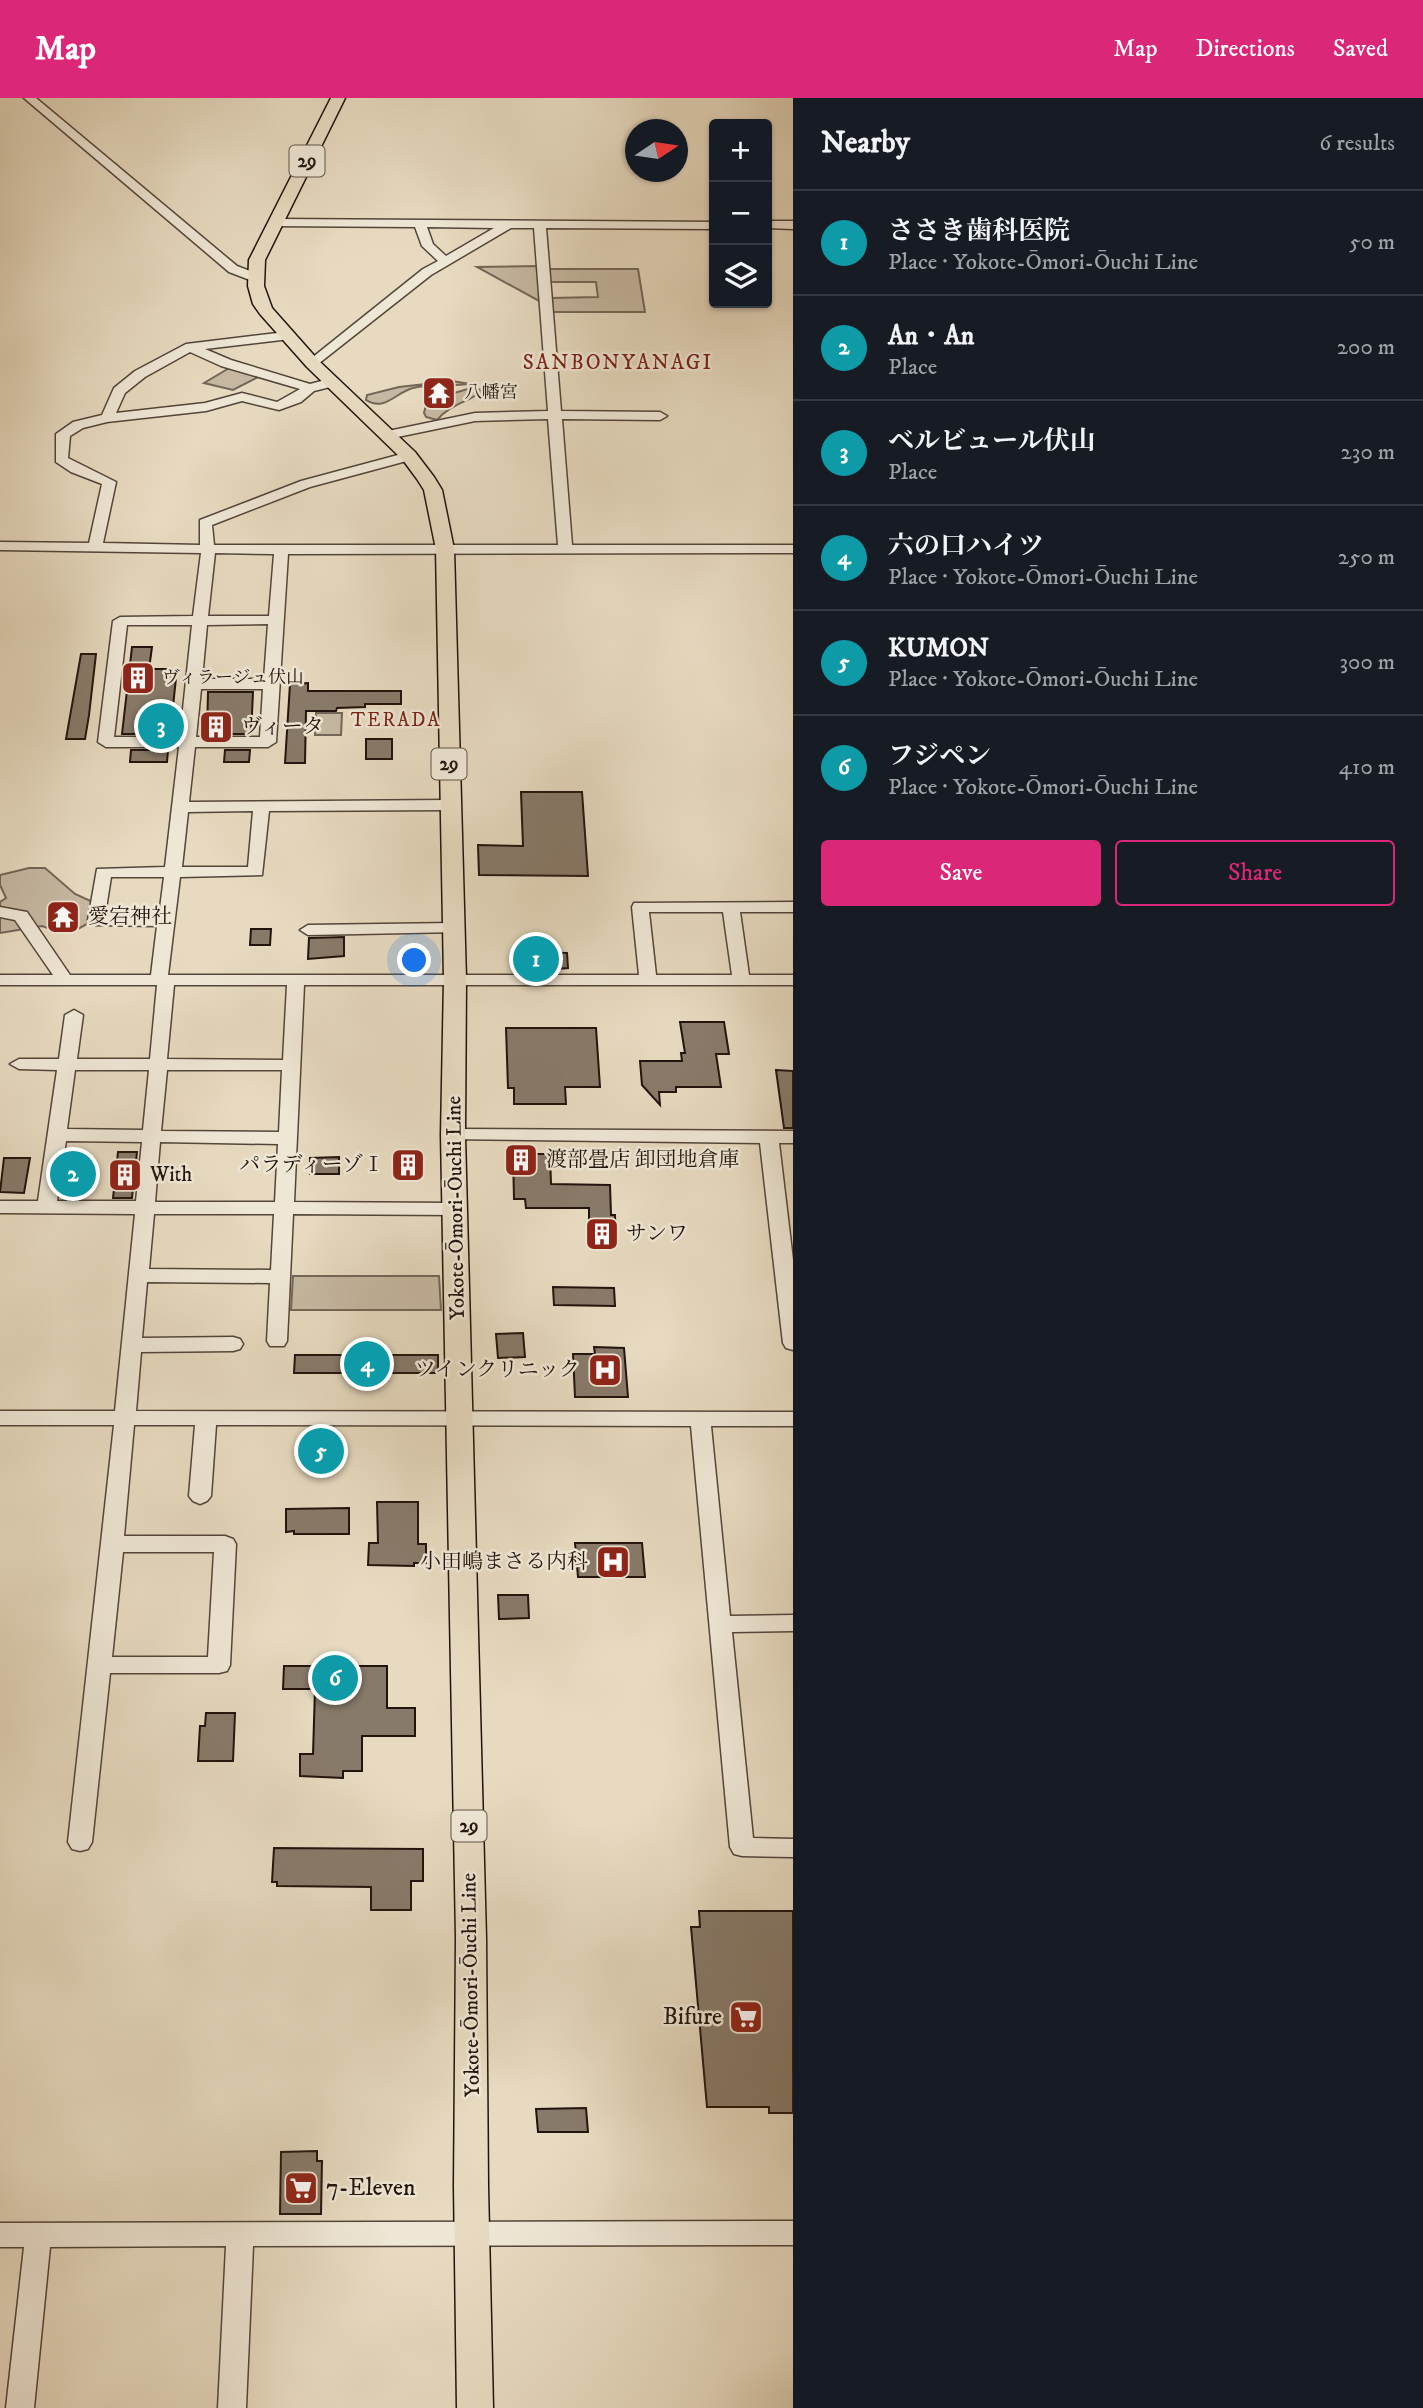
<!DOCTYPE html>
<meta charset="utf-8">
<style>
:root{--surface:#171b24;--page:#242831;--text:#f1f3f6;--muted:#9ea1a6;--line:#363941;--accent:#db2777}
body{margin:0;font-family:"IM FELL DW Pica","Noto Serif JP",serif;background:var(--page);color:var(--text)}
.controls{position:absolute;right:21px;top:21px;display:grid;overflow:hidden;border-radius:7px;box-shadow:0 2px 5px #0004}
.controls button{width:63px;height:63px;display:grid;place-items:center;padding:0;border:0;border-bottom:2px solid var(--line);background:var(--surface);color:var(--text);font:35px sans-serif}
.compass{position:absolute;left:625px;top:21px;width:63px;height:63px;border-radius:50%;background:var(--surface);box-shadow:0 2px 5px #0004;rotate:77deg}
.you{position:absolute;left:415px;top:863px;width:24px;height:24px;margin:-18px;border:5px solid #fff;border-radius:50%;background:#1a73e8;box-shadow:0 0 0 10px #1a73e833}
.badge{display:grid;place-items:center;width:46px;height:46px;border-radius:50%;background:var(--accent);color:#fff;font-size:23px;font-weight:700}
.pin{position:absolute;translate:-50% -50%;border:4px solid #fff;box-shadow:0 2px 7px #0006}
.list{margin:0;padding:0;list-style:none}
h2{display:flex;justify-content:space-between;align-items:center;height:91px;margin:0;padding:0 28px;font-size:30px}
h2 small{font-size:23px;font-weight:400;color:var(--muted)}
.list li{display:grid;grid-template-columns:46px 1fr auto;gap:21px;align-items:center;box-sizing:border-box;height:105px;padding:0 28px;border-top:2px solid var(--line)}
.list b{display:block;font-size:26px;white-space:nowrap}
.list p{margin:0;font-size:23px;white-space:nowrap;color:var(--muted)}
.list em{font-size:23px;font-style:normal;color:var(--muted)}
.actions{display:flex;gap:14px;padding:21px 28px}
.actions a{flex:1;padding:16px 0;border:2px solid var(--accent);border-radius:7px;text-align:center;font-size:24px;color:var(--accent)}
.actions .main{background:var(--accent);color:#fff}
.icon{flex:none;width:38px;height:38px;fill:none;stroke:currentColor;stroke-width:2;stroke-linecap:round;stroke-linejoin:round}
.map{position:relative;flex:none;width:793px;height:2310px;overflow:hidden}
header{display:flex;align-items:center;gap:42px;box-sizing:border-box;height:98px;padding:0 35px;background:var(--accent);color:#fff}
header strong{font-size:33px}
nav{display:flex;gap:38px;margin-inline-start:auto;font-size:24px}
main{display:flex}
aside{flex:1;background:var(--surface)}
.map>svg:first-child{display:block}
.green{fill:#c6b8a2;stroke:#746658;stroke-width:2}
.building{fill:#887a6a;stroke:#22130d;stroke-width:2}
.lines{fill:none;stroke-linecap:round;stroke-linejoin:round}
.minor-casing{stroke:#53453a;stroke-width:3}
.major-casing{stroke:#22130d;stroke-width:3}
.minor{fill:#efe7d6;fill-rule:evenodd}
.major{fill:#e7dac0;fill-rule:evenodd}
.labels{text-anchor:middle;dominant-baseline:central;stroke-width:5;stroke-linejoin:round;paint-order:stroke}
.far-poi-label{font-size:18px;fill:#22130d;stroke:#efe7d6;text-anchor:start}
.shield{fill:#efe7d6;stroke:#605349;stroke-width:2}
.shield-label{font-size:19px;font-weight:bold;fill:#22130d}
.far-neighbourhood-label{font-size:19px;letter-spacing:2px;fill:#7a1f14;stroke:#efe7d6}
.far-quarter-label{font-size:21px;letter-spacing:2px;fill:#7a1f14;stroke:#efe7d6}
.poi-label{font-size:21px;fill:#22130d;stroke:#efe7d6;text-anchor:start}
.street-label{font-size:21px;fill:#22130d;stroke:#efe7d6}
.near-poi-label{font-size:24px;fill:#22130d;stroke:#efe7d6;text-anchor:end}
</style>
<header>
<strong>Map</strong>
<nav><a>Map</a><a>Directions</a><a>Saved</a></nav>
</header>
<main>
<div class="map">
<svg width="793" height="2310" viewBox="0 0 793 2310">
<rect width="100%" height="100%" fill="#e7dac0"/>
<filter id="stains"><feTurbulence type="fractalNoise" baseFrequency=".00286" numOctaves="4"/><feColorMatrix values="0 0 0 0 .2 0 0 0 0 .09 0 0 0 0 .02 0 0 0 .5 -.17"/></filter>
<radialGradient id="worn" r=".72"><stop offset=".6" stop-color="#630" stop-opacity="0"/><stop offset="1" stop-color="#630" stop-opacity=".3"/></radialGradient>
<path class="green" d="M 539,168 L 541,204 L 477,169 Z
M 549,171 L 638,171 L 645,214 L 551,214 L 550,200 L 598,199 L 596,184 L 550,184 Z
M 231,269 L 262,277 L 233,292 L 204,285 Z
M 452,283 L 470,286 C 451,288 431,286 413,290 C 396,294 385,314 366,302 L 367,297 L 399,289 Z
M 471,290 L 482,292 C 474,303 452,304 437,322 L 426,319 L 424,315 L 427,303 Z
M 316,615 L 342,615 L 341,637 L 315,637 Z
M 29,770 L 45,770 L 75,796 L 95,805 L 87,826 L 76,832 L 59,834 L 42,828 L 0,835 L 0,804 L 6,800 L 0,787 L 0,777 Z
M 293,1178 L 439,1178 L 441,1212 L 291,1212 Z"/>
<path class="building" d="M 132,549 L 152,549 L 149,571 L 177,571 L 170,636 L 122,636 Z
M 81,556 L 96,556 L 89,617 L 85,641 L 66,641 Z
M 308,585 L 308,593 L 401,593 L 401,606 L 365,606 L 365,609 L 337,610 L 336,613 L 306,613 L 305,665 L 285,665 L 290,586 Z
M 208,594 L 253,594 L 251,636 L 207,636 Z
M 366,641 L 392,641 L 392,661 L 366,661 Z
M 131,652 L 168,652 L 167,664 L 130,664 Z
M 225,652 L 250,652 L 249,664 L 224,664 Z
M 521,694 L 582,694 L 588,778 L 479,777 L 478,747 L 523,748 Z
M 251,831 L 271,831 L 270,847 L 250,847 Z
M 344,839 L 344,858 L 308,861 L 309,840 Z
M 518,854 L 567,855 L 568,870 L 545,872 L 519,870 Z
M 680,924 L 724,924 L 729,956 L 716,956 L 721,989 L 676,989 L 676,994 L 659,994 L 660,1007 L 642,987 L 640,963 L 682,963 L 681,955 L 685,955 Z
M 506,930 L 596,930 L 600,989 L 565,989 L 566,1006 L 514,1006 L 514,990 L 508,990 Z
M 776,972 L 793,973 L 793,1030 L 784,1030 Z
M 67,1054 L 85,1054 L 80,1097 L 61,1097 Z
M 118,1054 L 137,1054 L 132,1100 L 113,1100 Z
M 513,1056 L 550,1056 L 551,1086 L 610,1087 L 611,1117 L 615,1117 L 616,1146 L 589,1145 L 589,1110 L 526,1110 L 525,1101 L 514,1101 Z
M 393,1058 L 423,1058 L 423,1075 L 393,1075 Z
M 339,1059 L 339,1076 L 310,1076 L 310,1060 Z
M 4,1060 L 30,1060 L 24,1095 L 0,1094 Z
M 553,1189 L 614,1190 L 615,1208 L 554,1207 Z
M 523,1235 L 525,1259 L 498,1260 L 496,1236 Z
M 594,1249 L 624,1250 L 628,1299 L 575,1299 L 573,1256 L 595,1256 Z
M 295,1257 L 438,1257 L 438,1275 L 294,1275 Z
M 313,1338 L 335,1339 L 335,1361 L 308,1361 L 308,1346 L 313,1346 Z
M 377,1404 L 418,1404 L 418,1446 L 426,1446 L 426,1465 L 414,1465 L 414,1468 L 368,1467 L 369,1445 L 378,1445 Z
M 349,1410 L 349,1436 L 294,1436 L 294,1433 L 286,1434 L 286,1411 Z
M 575,1445 L 642,1445 L 645,1479 L 578,1479 Z
M 498,1497 L 528,1497 L 529,1520 L 499,1521 Z
M 284,1568 L 387,1568 L 387,1610 L 415,1610 L 415,1638 L 362,1638 L 362,1673 L 343,1673 L 343,1680 L 300,1678 L 300,1656 L 313,1656 L 315,1591 L 283,1591 Z
M 206,1615 L 235,1615 L 233,1663 L 198,1663 L 200,1628 L 205,1628 Z
M 274,1750 L 423,1751 L 423,1783 L 411,1783 L 411,1812 L 371,1812 L 371,1789 L 277,1788 L 277,1784 L 272,1784 Z
M 699,1813 L 793,1813 L 793,2015 L 769,2015 L 769,2009 L 707,2009 L 691,1829 L 700,1829 Z
M 586,2010 L 588,2034 L 538,2034 L 536,2011 Z
M 317,2053 L 317,2063 L 322,2063 L 321,2116 L 280,2116 L 281,2054 Z"/>
<g class="lines">
<g class="minor-casing">
<path id="minor" d="M 24,0 L 36,0 L 237,168 L 258,176 L 258,182 L 250,182 L 229,174 Z
M 275,121 L 714,124 L 714,131 L 546,130 L 561,313 L 660,314 L 667,318 L 660,322 L 562,321 L 572,447 L 793,447 L 793,455 L 288,456 L 276,644 L 268,649 L 195,649 L 189,704 L 450,702 L 458,707 L 450,712 L 269,713 L 262,777 L 180,779 L 168,877 L 639,877 L 632,809 L 634,805 L 793,804 L 793,814 L 740,814 L 749,877 L 793,877 L 793,887 L 304,887 L 294,1104 L 456,1105 L 463,1107 L 465,1111 L 463,1115 L 456,1117 L 293,1116 L 287,1243 L 284,1248 L 270,1248 L 267,1243 L 270,1185 L 147,1184 L 142,1240 L 233,1239 L 240,1241 L 243,1246 L 240,1251 L 233,1253 L 141,1254 L 136,1313 L 793,1314 L 793,1328 L 711,1328 L 730,1518 L 793,1517 L 793,1533 L 732,1534 L 753,1740 L 793,1741 L 793,1759 L 742,1758 L 734,1756 L 730,1749 L 691,1328 L 216,1327 L 211,1398 L 207,1403 L 200,1406 L 193,1403 L 189,1398 L 195,1327 L 134,1327 L 124,1438 L 225,1438 L 233,1441 L 236,1446 L 230,1567 L 227,1573 L 219,1575 L 110,1575 L 92,1744 L 88,1751 L 80,1753 L 72,1751 L 68,1744 L 114,1327 L 0,1327 L 0,1313 L 115,1313 L 135,1116 L 0,1115 L 0,1103 L 38,1103 L 57,972 L 19,971 L 10,966 L 19,961 L 59,961 L 65,917 L 74,912 L 83,917 L 77,961 L 150,961 L 157,887 L 0,887 L 0,877 L 53,877 L 15,822 L 0,819 L 0,809 L 27,814 L 70,877 L 151,877 L 157,828 L 96,827 L 88,822 L 97,771 L 165,769 L 179,649 L 106,649 L 98,644 L 113,523 L 120,519 L 193,518 L 201,455 L 0,452 L 0,444 L 89,445 L 102,386 L 71,374 L 56,364 L 56,336 L 73,324 L 102,317 L 114,290 L 135,273 L 186,246 L 286,234 L 292,238 L 290,241 L 205,251 L 231,262 L 310,286 L 333,280 L 339,284 L 338,287 L 314,293 L 301,304 L 279,312 L 242,303 L 206,313 L 107,324 L 83,330 L 70,338 L 68,360 L 116,384 L 103,445 L 200,447 L 200,422 L 301,383 L 409,354 L 416,358 L 414,361 L 310,389 L 212,427 L 214,447 L 558,447 L 548,321 L 475,323 L 388,341 L 381,337 L 388,333 L 475,315 L 548,313 L 534,130 L 511,130 L 431,177 L 313,270 L 308,269 L 308,263 L 423,171 L 438,163 L 422,148 L 415,129 L 271,128 L 269,125 ZM 427,129 L 494,130 L 446,158 L 433,146 ZM 190,254 L 221,268 L 300,291 L 277,304 L 242,295 L 205,305 L 116,315 L 125,295 L 145,279 ZM 215,455 L 274,456 L 269,518 L 208,518 ZM 268,526 L 264,581 L 202,581 L 207,527 ZM 127,527 L 192,527 L 180,639 L 114,639 ZM 201,591 L 263,591 L 260,639 L 196,639 ZM 253,713 L 248,769 L 182,769 L 188,714 ZM 111,779 L 164,779 L 159,818 L 105,817 ZM 649,814 L 723,814 L 732,877 L 656,877 ZM 174,887 L 287,887 L 283,962 L 167,961 ZM 75,972 L 149,972 L 143,1032 L 67,1031 ZM 167,972 L 282,972 L 279,1034 L 161,1033 ZM 66,1043 L 142,1044 L 136,1103 L 57,1103 ZM 160,1044 L 278,1046 L 275,1104 L 155,1104 ZM 154,1116 L 274,1116 L 271,1172 L 149,1171 ZM 123,1454 L 214,1454 L 208,1559 L 112,1559 Z
M 767,123 L 793,123 L 793,131 L 767,130 Z
M 453,825 L 461,830 L 459,834 L 308,837 L 300,832 L 308,827 Z
M 453,1031 L 793,1033 L 793,1045 L 779,1045 L 793,1162 L 793,1252 L 786,1250 L 783,1245 L 760,1045 L 446,1041 L 444,1037 Z
M 793,2123 L 793,2147 L 253,2148 L 246,2310 L 218,2310 L 226,2148 L 50,2149 L 34,2310 L 6,2310 L 24,2149 L 0,2149 L 0,2125 Z"/>
</g>
<g class="major-casing">
<path id="major" d="M 331,0 L 345,0 L 265,162 L 264,188 L 272,210 L 319,263 L 415,354 L 434,379 L 442,392 L 454,451 L 466,881 L 465,1037 L 486,1840 L 488,2088 L 493,2310 L 457,2310 L 454,2088 L 456,1840 L 441,1037 L 444,881 L 436,451 L 424,392 L 417,381 L 403,362 L 307,269 L 260,216 L 253,206 L 248,188 L 249,162 Z"/>
</g>
<use href="#minor" class="minor"/>
<use href="#major" class="major"/>
</g>
<defs>
<g id="temple-square" transform="scale(1.75)"><rect x="-9" y="-9" width="18" height="18" rx="4" fill="#8f2418" stroke="#efe7d6"/><path d="M0-6L5-2H3V0L6.5 2.5H4V6H1.5V3h-3V6H-4V2.5H-6.5L-3 0V-2H-5Z" fill="#fff"/></g>
<g id="building-square" transform="scale(1.75)"><rect x="-9" y="-9" width="18" height="18" rx="4" fill="#8f2418" stroke="#efe7d6"/><path d="M-4-6H4V6H1V3H-1V6H-4ZM-2.5-4.3h1.7v1.8h-1.7ZM.8-4.3h1.7v1.8H.8ZM-2.5-1h1.7V.8h-1.7ZM.8-1h1.7V.8H.8Z" fill="#fff"/></g>
<g id="hospital-square" transform="scale(1.75)"><rect x="-9" y="-9" width="18" height="18" rx="4" fill="#8f2418" stroke="#efe7d6"/><path d="M-5-5h3v3.5h4V-5h3V5h-3V1.5h-4V5h-3Z" fill="#fff"/></g>
<g id="supermarket-square" transform="scale(1.75)"><rect x="-9" y="-9" width="18" height="18" rx="4" fill="#8f2418" stroke="#efe7d6"/><path d="M-6-5.5h2.5l.6 2H6L4.5 2H-2.5L-4.4-4H-6ZM-1.5 3.2a1.3 1.3 0 1 0 .1 0ZM3 3.2a1.3 1.3 0 1 0 .1 0Z" fill="#fff"/></g>
</defs>
<g fill-rule="evenodd">
<use href="#temple-square" x="439" y="295"/>
<use href="#building-square" x="138" y="580"/>
<use href="#building-square" x="216" y="629"/>
<use href="#temple-square" x="63" y="819"/>
<use href="#building-square" x="521" y="1062"/>
<use href="#building-square" x="408" y="1067"/>
<use href="#building-square" x="125" y="1077"/>
<use href="#building-square" x="602" y="1136"/>
<use href="#hospital-square" x="605" y="1272"/>
<use href="#hospital-square" x="613" y="1464"/>
<use href="#supermarket-square" x="746" y="1919"/>
<use href="#supermarket-square" x="301" y="2090"/>
</g>
<g class="labels">
<g class="far-poi-label">
<text x="464" y="295">八幡宮</text>
<text x="162" y="580">ヴィラージュ伏山</text>
</g>
<g class="shield">
<rect x="289.5" y="47.5" width="35" height="31" rx="5"/>
<rect x="431.5" y="650.5" width="35" height="31" rx="5"/>
<rect x="451.5" y="1712.5" width="35" height="31" rx="5"/>
</g>
<g class="shield-label">
<text x="307" y="63">29</text>
<text x="449" y="666">29</text>
<text x="469" y="1728">29</text>
</g>
<g class="far-neighbourhood-label">
<text x="396" y="622">TERADA</text>
</g>
<g class="far-quarter-label">
<text x="618" y="265">SANBONYANAGI</text>
</g>
<g class="poi-label">
<text x="241" y="629">ヴィータ</text>
<text x="88" y="819">愛宕神社</text>
<text x="546" y="1062">渡部畳店 卸団地倉庫</text>
<text x="384" y="1067" text-anchor="end">パラディーゾⅠ</text>
<text x="150" y="1077">With</text>
<text x="626" y="1136">サンワ</text>
<text x="580" y="1272" text-anchor="end">ツインクリニック</text>
<text x="588" y="1464" text-anchor="end">小田嶋まさる内科</text>
</g>
<g class="street-label">
<text transform="translate(456 1110) rotate(-91)">Yokote-Ōmori-Ōuchi Line</text>
<text transform="translate(471 1887) rotate(-91)">Yokote-Ōmori-Ōuchi Line</text>
</g>
<g class="near-poi-label">
<text x="722" y="1919">Bifure</text>
<text x="326" y="2090" text-anchor="start">7-Eleven</text>
</g>
</g>
<rect width="100%" height="100%" filter="url(#stains)"/>
<rect width="100%" height="100%" fill="url(#worn)"/>
</svg>
<div class="controls">
<button>+</button>
<button>−</button>
<button><svg class="icon" aria-label="layers" viewBox="0 0 24 24"><path d="M12 4l9 5-9 5-9-5zM3 14l9 5 9-5"/></svg></button>
</div>
<svg class="compass" viewBox="-18 -18 36 36"><path d="M0-13l5 13h-10z" fill="#e53935"/><path d="M0 13l5-13h-10z" fill="#9ea1a6"/></svg>
<div class="you"></div>
<div class="pin badge" style="left:536px;top:861px;background:#0f9aa8">1</div>
<div class="pin badge" style="left:73px;top:1076px;background:#0f9aa8">2</div>
<div class="pin badge" style="left:161px;top:628px;background:#0f9aa8">3</div>
<div class="pin badge" style="left:367px;top:1266px;background:#0f9aa8">4</div>
<div class="pin badge" style="left:321px;top:1353px;background:#0f9aa8">5</div>
<div class="pin badge" style="left:335px;top:1580px;background:#0f9aa8">6</div>
</div>
<aside>
<h2>Nearby<small>6 results</small></h2>
<ul class="list">
<li><span class="badge" style="background:#0f9aa8">1</span><div><b>ささき歯科医院</b><p>Place · Yokote-Ōmori-Ōuchi Line</p></div><em>50 m</em></li>
<li><span class="badge" style="background:#0f9aa8">2</span><div><b>An・An</b><p>Place</p></div><em>200 m</em></li>
<li><span class="badge" style="background:#0f9aa8">3</span><div><b>ベルビュール伏山</b><p>Place</p></div><em>230 m</em></li>
<li><span class="badge" style="background:#0f9aa8">4</span><div><b>六の口ハイツ</b><p>Place · Yokote-Ōmori-Ōuchi Line</p></div><em>250 m</em></li>
<li><span class="badge" style="background:#0f9aa8">5</span><div><b>KUMON</b><p>Place · Yokote-Ōmori-Ōuchi Line</p></div><em>300 m</em></li>
<li><span class="badge" style="background:#0f9aa8">6</span><div><b>フジペン</b><p>Place · Yokote-Ōmori-Ōuchi Line</p></div><em>410 m</em></li>
</ul>
<div class="actions"><a class="main">Save</a><a>Share</a></div>
</aside>
</main>
